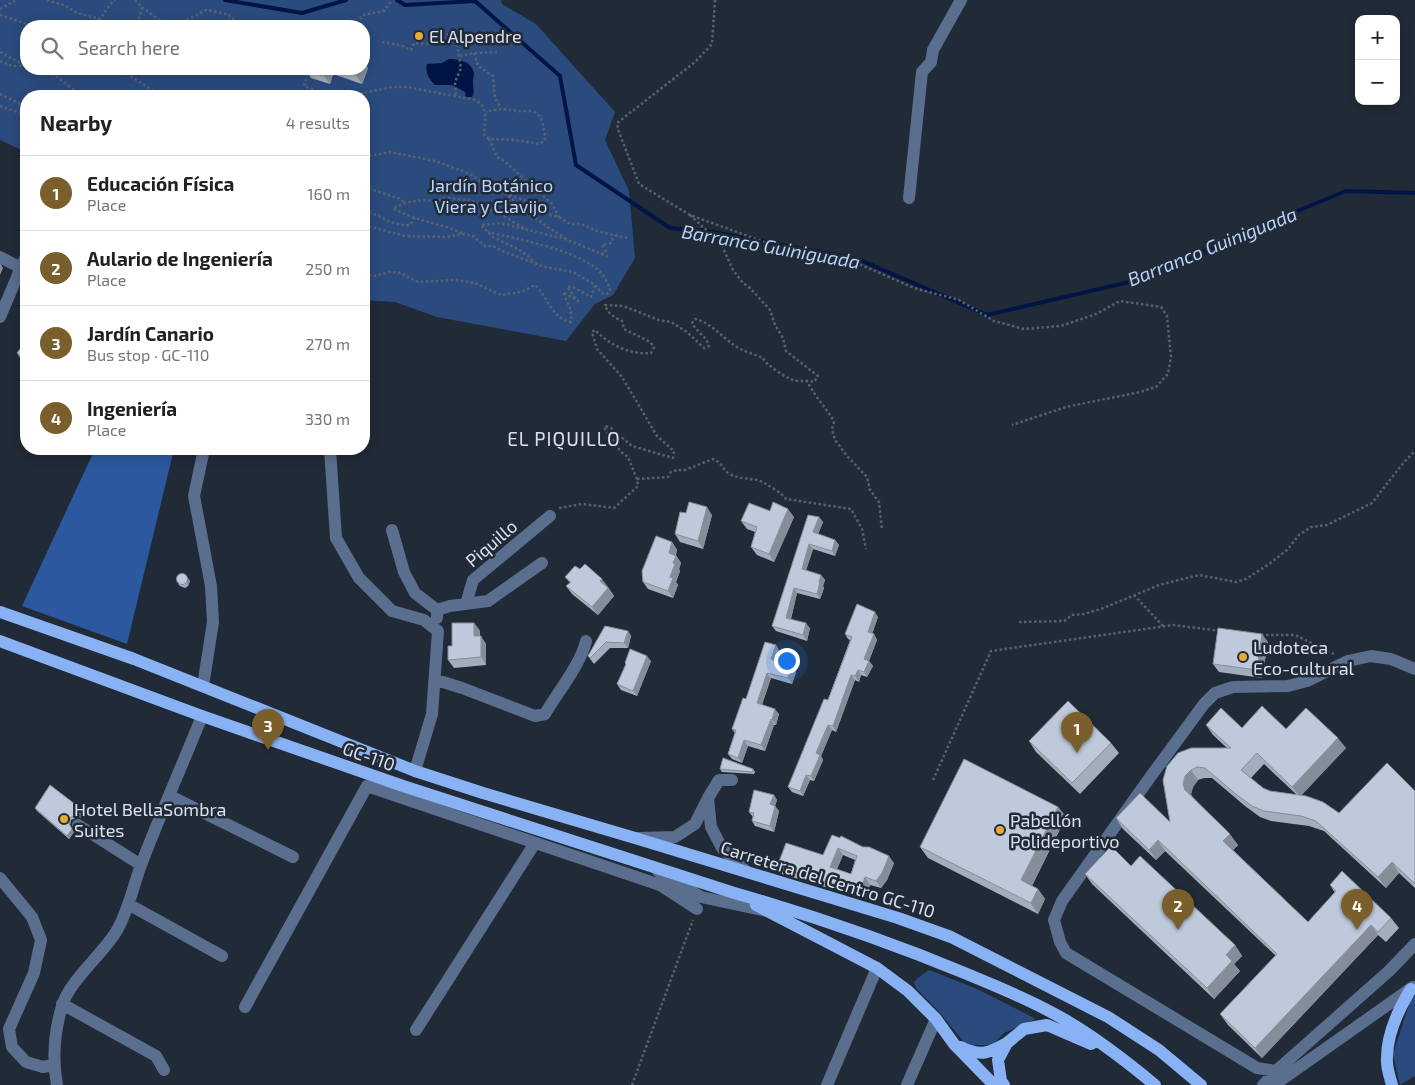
<!DOCTYPE html>
<meta charset="utf-8">
<style>
:root{--surface:#fff;--page:#f2f2f2;--text:#202124;--muted:#757577;--line:#e0e0e0;--accent:#7a5f2d}
body{margin:0;font-family:"Exo 2",sans-serif;background:var(--page);color:var(--text)}
.controls{position:absolute;right:15px;top:15px;display:grid;overflow:hidden;border-radius:10px;box-shadow:0 2px 12px #0003}
.controls button{width:45px;height:45px;display:grid;place-items:center;padding:0;border:0;border-bottom:1px solid var(--line);background:var(--surface);color:var(--text);font:25px sans-serif}
.you{position:absolute;left:786px;top:660px;width:18px;height:18px;margin:-12px;border:4px solid #fff;border-radius:50%;background:#1a73e8;box-shadow:0 0 0 8px #1a73e833}
.badge{display:grid;place-items:center;width:32px;height:32px;border-radius:50%;background:var(--accent);color:#fff;font-size:16px;font-weight:700}
.pin{position:absolute;translate:-50% -41px;filter:drop-shadow(0 1px 2px #0008)}
.pin::after{content:'';position:absolute;top:26px;width:18px;height:15px;background:inherit;clip-path:polygon(0 0,100% 0,50% 100%)}
.list{margin:0;padding:0;list-style:none}
h2{display:flex;justify-content:space-between;align-items:center;height:65px;margin:0;padding:0 20px;font-size:21px}
h2 small{font-size:16px;font-weight:400;color:var(--muted)}
.list li{display:grid;grid-template-columns:32px 1fr auto;gap:15px;align-items:center;box-sizing:border-box;height:75px;padding:0 20px;border-top:1px solid var(--line)}
.list b{display:block;font-size:19px;white-space:nowrap}
.list p{margin:0;font-size:16px;white-space:nowrap;color:var(--muted)}
.list em{font-size:16px;font-style:normal;color:var(--muted)}
.icon{flex:none;width:28px;height:28px;fill:none;stroke:currentColor;stroke-width:2;stroke-linecap:round;stroke-linejoin:round}
.map{position:relative;flex:none;width:1415px;height:1085px;overflow:hidden}
.search{position:absolute;background:var(--surface);box-shadow:0 2px 12px #0003;left:20px;top:20px;width:350px;height:55px;display:flex;align-items:center;gap:12px;box-sizing:border-box;padding:0 18px;border-radius:20px;color:var(--muted);font-size:19px}
.panel{position:absolute;background:var(--surface);box-shadow:0 2px 12px #0003;left:20px;top:90px;width:350px;height:365px;border-radius:20px}
.map>svg:first-child{display:block}
.green{fill:#2b4b7e;fill-rule:evenodd}
.forest{fill:#2c589f}
.water{fill:#001446}
.lines{fill:none;stroke-linecap:round;stroke-linejoin:round}
.stream{stroke:#001446;stroke-width:4}
.path{stroke:#59616d;stroke-width:2.5;stroke-dasharray:2.5 2.5;stroke-linecap:butt}
.minor{stroke:#5a6e8e;stroke-width:12}
.major{stroke:#89b2f5;stroke-width:12}
.wall{fill:#a3aebc;fill-rule:evenodd}
.shaded-wall{fill:#858d99}
.building{fill:#becadb;stroke:#858d99;fill-rule:evenodd}
.poi-dot{fill:#e8ab37;stroke:#212a37;stroke-width:2}
.labels{text-anchor:middle;dominant-baseline:central;stroke-width:5;stroke-linejoin:round;paint-order:stroke}
.poi-label{font-size:18px;fill:#dbe1ea;stroke:#212a37;text-anchor:start}
.park-label{font-size:18px;fill:#bdd6fe;stroke:#212a37}
.street-label{font-size:18px;fill:#dbe1ea;stroke:#212a37}
.water-label{font-size:19px;font-style:italic;fill:#b9d2fa;stroke:#212a37}
.neighbourhood-label{font-size:19px;letter-spacing:1px;fill:#dbe1ea;stroke:#212a37}
</style>
<div class="map">
<svg width="1415" height="1085" viewBox="0 0 1415 1085">
<rect width="100%" height="100%" fill="#212a37"/>
<path class="green" d="M 0,0 L 501,0 L 502,4 L 536,24 L 615,112 L 605,140 L 629,191 L 635,258 L 613,295 L 595,304 L 566,341 L 437,317 L 395,302 L 364,300 L 364,96 L 26,96 L 26,152 L 0,140 ZM 26,26 L 364,26 L 364,69 L 26,69 Z
M 929,970 L 975,988 L 1036,1019 L 1004,1033 L 992,1045 L 973,1045 L 964,1042 L 940,1013 L 916,988 L 914,982 L 919,977 Z
M 1415,996 L 1415,1076 L 1400,1085 L 1393,1054 L 1411,999 Z"/>
<path class="forest" d="M 95,449 L 174,449 L 127,644 L 22,606 Z"/>
<path class="water" d="M 449,59 C 457,59 470,61 473,70 C 475,73 473,78 473,82 C 473,88 475,92 472,97 L 466,97 L 465,92 L 452,85 L 435,85 C 429,79 425,73 427,64 L 442,63 Z"/>
<g class="lines">
<path class="stream" d="M 225,0 L 302,13 L 346,0
M 397,0 L 405,5 L 475,1 L 560,76 L 576,165 L 670,228 L 707,231 L 858,259 L 987,315 L 1138,280 L 1263,225 L 1346,191 L 1415,193"/>
<path class="path" d="M 47,0 L 66,6 L 77,13 L 100,19 L 112,2 L 115,0
M 135,0 L 142,7 L 137,26
M 715,0 L 712,44 L 695,62 L 617,123 L 619,132 L 639,184 L 690,215 L 781,248 L 857,263 L 914,288 L 959,300 L 994,321 L 1024,329 L 1061,326 L 1096,314 L 1120,301 L 1161,307 L 1167,316 L 1171,357 L 1168,374 L 1156,387 L 1140,392 L 1066,407 L 1012,425
M 142,7 L 159,20 L 181,23 L 206,10 L 227,14 L 243,26
M 0,9 L 16,0
M 0,15 L 33,26
M 360,19 L 363,15 L 384,11 L 392,0
M 97,26 L 100,19
M 382,42 L 400,45 L 411,50 L 414,43 L 430,44 L 434,38 L 443,34 L 451,35 L 457,45 L 461,68 L 455,82 L 456,97
M 0,52 L 26,66
M 474,53 L 478,66 L 493,76 L 495,98 L 501,108
M 460,56 L 474,53 L 497,52
M 0,61 L 12,66 L 25,66
M 32,69 L 56,76 L 77,92 L 85,96
M 124,69 L 126,73 L 161,96
M 309,69 L 304,86 L 329,95 L 344,96
M 126,73 L 132,69 L 136,69
M 0,94 L 26,107
M 350,96 L 392,87 L 407,87 L 475,100 C 490,108 484,120 484,135 L 489,139 L 515,140 L 540,144 L 545,140 C 544,132 544,115 534,112 C 529,110 522,112 518,111 C 503,109 501,108 486,112
M 0,106 L 26,115
M 489,139 L 497,157 L 504,161 L 552,204 L 559,217
M 364,157 L 390,152 L 435,161 L 463,171 L 475,177 L 487,187 L 532,203 L 547,214 L 559,217 L 570,224 L 581,224 L 597,231 L 627,238
M 364,187 L 401,199 L 405,203
M 508,196 L 546,226 L 566,239
M 364,211 C 380,214 392,227 410,225 L 414,218
M 364,225 L 405,236 L 446,237 L 464,234 L 473,236 L 485,246 L 493,246 L 502,251 L 545,267 L 573,272 L 595,285 L 603,294 L 607,294 L 610,290 C 608,283 604,275 598,270 C 576,250 518,239 488,232
M 524,229 L 501,223 L 481,225 L 493,237 L 521,251 L 534,261
M 462,233 C 440,223 414,221 393,208 L 405,203 L 422,200 L 434,201 L 446,198 L 470,200 L 505,217 L 525,229 L 568,240 L 609,257
M 601,254 L 606,251 L 602,245 L 611,243 L 614,235
M 364,273 L 373,276 L 391,272 L 401,273 L 418,282 L 455,280 L 475,283 L 501,295 L 521,292 L 535,285 C 548,297 551,318 571,322 C 573,309 567,303 563,292 L 578,301 L 567,287 L 573,287 L 591,297 L 595,285
M 806,380 L 816,396 L 831,416 L 834,422 L 832,429 L 835,440 L 848,457 L 867,477 L 870,490 L 879,502 L 882,530
M 637,479 L 668,477 L 671,472 L 677,470 L 685,470 L 713,459 C 724,464 722,470 730,474 C 738,479 748,478 757,480 C 764,482 782,493 786,499 L 851,509 L 862,529 L 866,549
M 559,508 L 582,504 L 614,508 L 638,486 L 637,479 L 628,457 L 620,451 L 611,436 L 605,431 L 605,426 L 611,428 L 632,446 L 673,458 L 674,451 L 657,436 L 622,377 L 597,349 L 592,332 L 595,330 C 610,345 630,355 651,353 L 654,347 L 650,342 L 624,329 L 622,321 C 615,318 607,313 605,305 L 623,306 L 659,320 L 671,322 L 687,332 L 704,348 L 709,346 C 706,336 697,332 692,323 L 695,319 C 710,322 722,337 734,345 C 742,351 754,354 763,358 C 765,364 786,378 793,380 C 799,382 807,380 814,382 L 818,376 L 786,351 L 783,338 L 775,325 L 770,310 L 750,288 L 743,283 L 733,270 L 718,237 L 707,231 L 690,215
M 1134,595 L 1163,626
M 1019,622 L 1064,621 L 1072,615 L 1084,614 L 1101,609 L 1159,585 L 1199,575 L 1236,582 L 1246,579 L 1269,564 L 1287,550 L 1299,535 L 1311,527 L 1327,525 L 1372,503 L 1404,462 L 1415,451
M 1261,635 L 1295,635 L 1334,654
M 933,780 L 991,651 L 1173,625 L 1221,631
M 632,1085 L 693,920"/>
<path class="minor" d="M 909,198 L 922,72 L 931,62 L 933,50 L 961,0
M 0,257 L 21,268
M 0,317 L 26,256
M 330,449 L 336,538 L 359,578 L 392,611 L 424,620 L 438,631 L 432,714 L 415,771
M 392,530 L 404,572 L 415,593 L 437,610 L 437,618
M 466,604 L 473,580 L 550,516
M 437,610 L 450,606 L 488,601 L 542,563
M 434,682 L 443,682 L 462,688 L 535,716 L 545,714 C 557,693 581,664 586,641
M 203,686 L 213,622 L 211,586 L 194,496 L 204,449
M 170,796 L 293,857
M 708,798 L 719,780 L 732,780
M 78,825 L 141,865
M 638,838 L 675,837 L 695,824 L 708,798 L 711,827 L 722,848 L 747,872
M 658,871 L 701,897 L 767,911
M 0,878 L 32,917 L 41,940 L 34,973 L 9,1029 L 12,1047 L 26,1062 L 43,1067 L 53,1065
M 128,904 L 222,956
M 62,1004 L 156,1056 L 164,1070
M 245,1007 L 367,786 L 660,885 L 697,909
M 416,1030 L 535,843
M 1276,1071 L 1257,1068 L 1066,953 L 1060,942 L 1054,920 L 1062,901 L 1151,776 L 1204,704 L 1215,693 L 1233,687 L 1288,686 L 1307,681 L 1348,661 L 1371,656 L 1391,659 L 1415,669
M 57,1085 C 52,1058 54,1033 62,1006 C 70,980 101,956 116,932 C 128,912 133,887 141,865 C 160,815 182,766 202,716
M 827,1085 L 877,968
M 907,1085 L 936,1019
M 1263,1085 L 1276,1071 L 1389,971 L 1415,944
M 1274,1085 L 1413,987"/>
<path class="major" d="M 0,612 L 134,659 L 415,771 L 483,793 L 635,838 L 898,918 L 951,937 L 1108,1017 L 1159,1050 L 1201,1085
M 0,641 L 202,716 L 403,786 L 731,892 C 811,915 890,942 967,974 C 998,987 1031,1000 1060,1017 C 1094,1036 1125,1060 1155,1085
M 756,905 L 877,968 L 908,991 L 936,1019 L 954,1044 L 994,1085
M 961,1047 C 981,1057 989,1053 1007,1043
M 1004,1085 L 1001,1081 L 998,1060 L 1007,1043 L 1024,1029 L 1047,1025 L 1091,1044
M 1392,1085 C 1390,1077 1386,1067 1387,1058 C 1387,1033 1398,1010 1411,989"/>
</g>
<path class="wall" d="M 364,63 L 368,68 L 362,84 L 333,74 L 330,84 L 311,78 L 306,70 L 306,69 L 364,69 Z
M 26,341 L 26,364 L 22,361 L 17,353 Z
M 770,511 L 794,517 L 774,562 L 757,555 L 751,547 L 755,532 L 747,529 L 741,521 Z
M 686,513 L 712,515 L 703,549 L 680,542 L 675,534 Z
M 819,517 L 823,522 L 818,534 L 835,540 L 839,545 L 835,556 L 813,549 L 806,570 L 821,575 L 825,580 L 823,586 L 824,588 L 820,599 L 797,593 L 791,619 L 810,628 L 807,641 L 776,631 L 772,626 Z
M 672,542 L 677,550 L 676,555 L 681,563 L 679,569 L 680,571 L 676,582 L 678,585 L 673,598 L 648,589 L 643,582 Z
M 580,569 L 608,587 L 614,596 L 598,615 L 572,594 L 566,586 L 570,583 L 565,577 Z
M 190,581 L 188,586 L 185,588 L 180,586 L 178,584 Z
M 878,617 L 872,634 L 874,634 L 877,640 L 869,661 L 873,666 L 867,677 L 861,675 L 859,682 L 855,680 L 836,732 L 832,730 L 821,756 L 823,760 L 814,781 L 810,780 L 803,796 L 792,792 L 788,787 L 828,700 L 850,640 L 848,639 L 845,634 Z
M 474,623 L 480,631 L 480,636 L 486,644 L 486,665 L 454,668 L 448,660 L 452,646 Z
M 605,626 L 628,631 L 631,636 L 628,648 L 610,648 L 594,664 L 588,656 Z
M 1268,642 L 1262,678 L 1219,672 L 1213,664 Z
M 779,650 L 776,661 L 792,666 L 796,672 L 792,684 L 771,678 L 762,705 L 779,714 L 776,725 L 774,725 L 765,751 L 748,746 L 742,763 L 732,759 L 728,754 L 735,733 L 732,729 L 746,699 Z
M 651,661 L 637,696 L 621,690 L 617,684 L 626,665 L 625,663 Z
M 1206,725 L 1242,728 L 1286,729 L 1346,748 L 1301,795 L 1339,813 L 1415,791 L 1415,888 L 1399,873 L 1386,888 L 1324,831 L 1309,826 L 1271,821 L 1260,817 L 1245,806 L 1212,778 L 1204,778 L 1198,780 L 1193,787 L 1191,794 L 1192,796 L 1238,845 L 1233,850 L 1308,922 L 1335,893 L 1330,885 L 1391,918 L 1399,928 L 1386,942 L 1378,935 L 1262,1058 L 1228,1025 L 1220,1014 L 1276,956 L 1165,851 L 1156,860 L 1123,829 L 1116,818 L 1170,822 L 1163,780 L 1227,748 L 1213,735 ZM 1264,764 L 1297,795 L 1270,791 L 1263,788 L 1251,778 Z
M 1029,741 L 1111,743 L 1119,753 L 1080,794 L 1036,752 Z
M 720,769 L 753,769 L 755,772 L 754,774 L 722,772 Z
M 774,795 L 777,800 L 775,806 L 779,811 L 774,832 L 755,826 L 752,821 L 753,817 L 749,812 Z
M 1058,807 L 1066,817 L 1032,886 L 1038,889 L 1045,899 L 1038,914 L 928,858 L 920,847 Z
M 35,808 L 86,813 L 83,818 L 78,817 L 71,820 L 70,825 L 74,832 L 69,839 L 37,811 Z
M 832,835 L 894,863 L 887,880 L 881,888 L 870,885 L 865,899 L 782,874 L 777,867 L 823,855 ZM 843,855 L 855,860 L 851,874 L 837,869 Z
M 1131,866 L 1235,945 L 1242,956 L 1234,964 L 1240,971 L 1214,999 L 1092,884 L 1085,874 Z"/>
<path class="shaded-wall" d="M 364,63 L 368,68 L 362,84 L 356,76 L 359,69 L 364,69 Z
M 327,69 L 330,69 L 333,74 L 330,84 L 324,76 Z
M 0,263 L 3,268 L 0,275 Z
M 707,507 L 712,515 L 703,549 L 698,541 Z
M 788,509 L 794,517 L 774,562 L 769,554 Z
M 819,517 L 823,522 L 817,537 L 813,532 Z
M 835,540 L 839,545 L 835,556 L 832,551 Z
M 672,542 L 677,550 L 674,560 L 669,553 Z
M 809,544 L 813,549 L 805,574 L 802,569 Z
M 676,556 L 681,563 L 679,569 L 680,571 L 676,582 L 678,585 L 673,598 L 668,591 L 670,577 L 673,563 Z
M 821,575 L 825,580 L 823,586 L 824,588 L 820,599 L 817,594 L 819,582 Z
M 188,578 L 190,581 L 188,586 L 187,583 Z
M 602,579 L 608,587 L 606,589 L 600,581 Z
M 608,588 L 614,596 L 598,615 L 592,607 Z
M 794,588 L 797,593 L 790,623 L 786,618 Z
M 875,612 L 878,617 L 871,637 L 868,632 Z
M 474,623 L 480,631 L 479,644 L 474,636 Z
M 806,623 L 810,628 L 807,641 L 803,635 Z
M 628,631 L 631,636 L 628,648 L 624,643 Z
M 874,634 L 877,640 L 868,663 L 869,661 L 873,666 L 867,677 L 864,672 L 864,659 Z
M 1262,634 L 1268,642 L 1262,678 L 1257,670 Z
M 481,636 L 486,644 L 486,665 L 481,657 Z
M 776,645 L 779,650 L 775,665 L 771,659 Z
M 647,656 L 651,661 L 637,696 L 633,691 Z
M 792,666 L 796,672 L 792,684 L 788,678 Z
M 858,670 L 861,675 L 859,682 L 855,676 Z
M 767,673 L 771,678 L 760,709 L 757,703 Z
M 851,675 L 855,680 L 836,732 L 833,726 Z
M 775,709 L 779,714 L 776,725 L 772,720 Z
M 771,719 L 774,725 L 765,751 L 761,745 Z
M 828,725 L 832,730 L 821,756 L 823,760 L 814,781 L 811,776 L 816,753 Z
M 1338,738 L 1346,748 L 1300,797 L 1292,787 Z
M 744,740 L 748,746 L 742,763 L 738,758 Z
M 1191,770 L 1198,780 L 1193,787 L 1191,794 L 1193,801 L 1185,790 L 1183,784 L 1185,776 Z
M 806,775 L 810,780 L 803,796 L 800,791 Z
M 774,795 L 777,800 L 775,806 L 779,811 L 774,832 L 770,826 L 770,804 Z
M 1058,807 L 1066,817 L 1029,891 L 1021,880 Z
M 84,811 L 86,813 L 83,818 L 81,816 Z
M 70,818 L 71,820 L 70,825 L 74,832 L 69,839 L 67,836 L 68,822 Z
M 1230,834 L 1238,845 L 1231,852 L 1223,841 Z
M 1158,840 L 1165,851 L 1156,860 L 1149,850 Z
M 838,848 L 843,855 L 835,874 L 830,867 Z
M 889,856 L 894,863 L 887,880 L 881,888 L 876,881 Z
M 1392,862 L 1399,873 L 1386,888 L 1378,877 Z
M 865,877 L 870,885 L 865,899 L 860,892 Z
M 1038,889 L 1045,899 L 1038,914 L 1031,903 Z
M 1371,925 L 1378,935 L 1262,1058 L 1255,1048 Z
M 1235,945 L 1242,956 L 1234,964 L 1240,971 L 1214,999 L 1207,988 L 1226,955 Z"/>
<path class="building" d="M 306,69 L 327,69 L 324,76 L 306,70 Z
M 335,69 L 359,69 L 356,76 Z
M 26,341 L 26,361 L 17,353 Z
M 689,502 L 707,507 L 698,541 L 675,534 L 680,512 L 686,513 Z
M 773,502 L 788,509 L 769,554 L 751,547 L 757,527 L 741,521 L 749,503 L 770,511 Z
M 808,515 L 819,517 L 813,532 L 835,540 L 832,551 L 809,544 L 802,569 L 821,575 L 819,582 L 820,582 L 817,594 L 794,588 L 786,618 L 806,623 L 803,635 L 772,626 Z
M 656,536 L 672,542 L 669,553 L 676,556 L 673,563 L 675,564 L 670,577 L 673,578 L 668,591 L 643,582 L 642,571 Z
M 585,564 L 602,579 L 600,581 L 608,588 L 592,607 L 566,586 L 571,582 L 565,577 L 575,566 L 580,569 Z
M176.5 579a5.5 5.5 0 1 1 11 0a5.5 5.5 0 1 1-11 0Z
M 857,604 L 875,612 L 868,632 L 874,634 L 864,659 L 869,661 L 864,672 L 858,670 L 855,676 L 851,675 L 833,726 L 828,725 L 816,753 L 820,755 L 811,776 L 806,775 L 800,791 L 788,787 L 824,699 L 828,700 L 852,637 L 845,634 Z
M 452,623 L 474,623 L 474,636 L 481,636 L 481,657 L 448,660 L 448,646 L 452,646 Z
M 605,626 L 628,631 L 624,643 L 606,642 L 590,658 L 588,656 Z
M 1218,628 L 1262,634 L 1257,670 L 1213,664 Z
M 765,642 L 776,645 L 771,659 L 792,666 L 788,678 L 767,673 L 757,703 L 775,709 L 772,720 L 771,719 L 761,745 L 744,740 L 738,758 L 728,754 L 736,730 L 732,729 L 743,698 L 746,699 Z
M 630,649 L 647,656 L 633,691 L 617,684 L 626,664 L 625,663 Z
M 1068,701 L 1111,743 L 1072,783 L 1029,741 Z
M 1262,706 L 1286,729 L 1306,708 L 1338,738 L 1292,787 L 1257,753 L 1241,770 L 1263,788 L 1270,791 L 1306,796 L 1323,802 L 1339,813 L 1387,763 L 1415,791 L 1415,884 L 1392,862 L 1378,877 L 1316,821 L 1301,816 L 1264,811 L 1252,806 L 1237,795 L 1205,768 L 1197,767 L 1191,770 L 1185,776 L 1183,784 L 1185,790 L 1230,834 L 1223,841 L 1308,922 L 1336,891 L 1330,885 L 1342,871 L 1391,918 L 1378,932 L 1371,925 L 1255,1048 L 1220,1014 L 1277,954 L 1158,840 L 1149,850 L 1116,818 L 1140,793 L 1170,822 L 1163,780 L 1167,766 L 1178,753 L 1191,748 L 1231,748 L 1206,725 L 1221,708 L 1242,728 Z
M 723,758 L 753,769 L 752,772 L 720,769 Z
M 964,759 L 1058,807 L 1021,880 L 1038,889 L 1031,903 L 920,847 Z
M 50,785 L 84,811 L 81,816 L 76,814 L 70,818 L 68,822 L 72,829 L 67,836 L 35,808 Z
M 754,790 L 774,795 L 770,804 L 775,806 L 770,826 L 752,821 L 754,813 L 749,812 Z
M 832,835 L 840,838 L 841,836 L 863,847 L 869,847 L 889,856 L 882,873 L 876,881 L 865,877 L 860,892 L 777,867 L 786,843 L 823,855 ZM 838,848 L 857,856 L 851,874 L 830,867 Z
M 1111,846 L 1131,866 L 1140,856 L 1235,945 L 1226,955 L 1232,961 L 1207,988 L 1085,874 Z"/>
<g class="poi-dot">
<circle cx="419" cy="36" r="5"/>
<circle cx="1243" cy="657" r="5"/>
<circle cx="64" cy="819" r="5"/>
<circle cx="1000" cy="830" r="5"/>
</g>
<g class="labels">
<g class="poi-label">
<text x="429" y="36">El Alpendre</text>
<text x="1253" y="647">Ludoteca<tspan x="1253" dy="21">Eco-cultural</tspan></text>
<text x="74" y="809">Hotel BellaSombra<tspan x="74" dy="21">Suites</tspan></text>
<text x="1010" y="820">Pabellón<tspan x="1010" dy="21">Polideportivo</tspan></text>
</g>
<g class="park-label">
<text x="491" y="185">Jardín Botánico<tspan x="491" dy="21">Viera y Clavijo</tspan></text>
</g>
<g class="street-label">
<text transform="translate(491 543) rotate(-41)">Piquillo</text>
<text transform="translate(369 756) rotate(19)">GC-110</text>
<text transform="translate(828 879) rotate(17)">Carretera del Centro GC-110</text>
</g>
<g class="water-label">
<text transform="translate(771 246) rotate(10)">Barranco Guiniguada</text>
<text transform="translate(1212 246) rotate(-22)">Barranco Guiniguada</text>
</g>
<g class="neighbourhood-label">
<text x="564" y="438">EL PIQUILLO</text>
</g>
</g>
</svg>
<div class="controls">
<button>+</button>
<button>−</button>
</div>
<div class="you"></div>
<div class="pin badge" style="left:1077px;top:753px">1</div>
<div class="pin badge" style="left:1178px;top:930px">2</div>
<div class="pin badge" style="left:268px;top:750px">3</div>
<div class="pin badge" style="left:1357px;top:930px">4</div>
<div class="search"><svg class="icon" aria-label="search" viewBox="0 0 24 24"><circle cx="10" cy="10" r="6"/><path d="M15 15l6 6"/></svg>Search here</div>
<section class="panel">
<h2>Nearby<small>4 results</small></h2>
<ul class="list">
<li><span class="badge">1</span><div><b>Educación Física</b><p>Place</p></div><em>160 m</em></li>
<li><span class="badge">2</span><div><b>Aulario de Ingeniería</b><p>Place</p></div><em>250 m</em></li>
<li><span class="badge">3</span><div><b>Jardín Canario</b><p>Bus stop · GC-110</p></div><em>270 m</em></li>
<li><span class="badge">4</span><div><b>Ingeniería</b><p>Place</p></div><em>330 m</em></li>
</ul>
</section>
</div>
